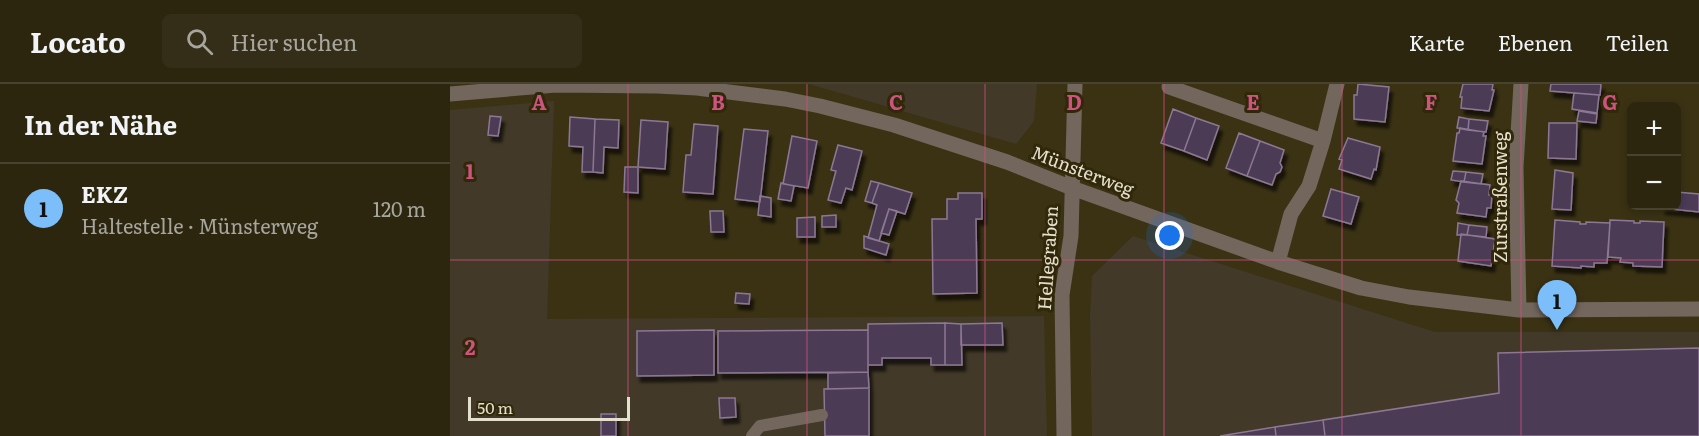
<!DOCTYPE html>
<html lang="de">
<meta charset="utf-8">
<style>
:root{--surface:#2c260f;--page:#342e18;--text:#f1f3f6;--muted:#a6a59e;--line:#48432f;--accent:#7cbef9}
body{margin:0;font-family:Literata,serif;background:var(--page);color:var(--text)}
.controls{position:absolute;right:18px;top:18px;display:grid;overflow:hidden;border-radius:9px;box-shadow:0 3px 9px #0003}
.controls button{width:54px;height:54px;display:grid;place-items:center;padding:0;border:0;border-bottom:2px solid var(--line);background:var(--surface);color:var(--text);font:30px sans-serif}
.scale{position:absolute;left:18px;bottom:15px;width:162px;box-sizing:border-box;padding-left:6px;border:3px solid #e5dfce;border-top:0;font-size:16px;line-height:21px;white-space:nowrap;color:#e5dfce;-webkit-text-stroke:4px #312809;paint-order:stroke}
.you{position:absolute;left:720px;top:152px;width:21px;height:21px;margin:-15px;border:4px solid #fff;border-radius:50%;background:#1a73e8;box-shadow:0 0 0 9px #1a73e833}
.badge{display:grid;place-items:center;width:39px;height:39px;border-radius:50%;background:var(--accent);color:#111;font-size:20px;font-weight:700}
.pin{position:absolute;translate:-50% -50px;filter:drop-shadow(0 2px 3px #0008)}
.pin::after{content:'';position:absolute;top:32px;width:21px;height:18px;background:inherit;clip-path:polygon(0 0,100% 0,50% 100%)}
.list{margin:0;padding:0;list-style:none}
h2{display:flex;justify-content:space-between;align-items:center;height:78px;margin:0;padding:0 24px;font-size:26px}
h2 small{font-size:20px;font-weight:400;color:var(--muted)}
.list li{display:grid;grid-template-columns:39px 1fr auto;gap:18px;align-items:center;box-sizing:border-box;height:90px;padding:0 24px;border-top:2px solid var(--line)}
.list b{display:block;font-size:22px;white-space:nowrap}
.list p{margin:0;font-size:20px;white-space:nowrap;color:var(--muted)}
.list em{font-size:20px;font-style:normal;color:var(--muted)}
.icon{flex:none;width:33px;height:33px;fill:none;stroke:currentColor;stroke-width:2;stroke-linecap:round;stroke-linejoin:round}
.map{position:relative;flex:none;width:1249px;height:352px;overflow:hidden}
header{display:flex;align-items:center;gap:36px;box-sizing:border-box;height:84px;padding:0 30px;background:var(--surface);border-bottom:2px solid var(--line)}
header strong{font-size:28px}
nav{display:flex;gap:33px;margin-inline-start:auto;font-size:21px}
.search{width:420px;height:54px;background:var(--page);display:flex;align-items:center;gap:15px;box-sizing:border-box;padding:0 21px;border-radius:9px;color:var(--muted);font-size:22px}
main{display:flex}
aside{flex:1;background:var(--surface)}
.map>svg:first-child{display:block}
.commercial{fill:#423928}
.building{fill:#4c3b54;stroke:#8c7894;stroke-width:1.5;filter:url(#shadow)}
.lines{fill:none;stroke-linecap:round;stroke-linejoin:round}
.lane{stroke:#72665d;stroke-width:12}
.street{stroke:#72665d;stroke-width:15}
.grid{fill:none;stroke:#cc547e;stroke-width:1.5;stroke-opacity:0.55}
.labels{text-anchor:middle;dominant-baseline:central;stroke-width:6;stroke-linejoin:round;paint-order:stroke}
.street-label{font-size:18px;fill:#e5dfce;stroke:#312809}
.grid-label{font-size:20px;text-anchor:middle;font-weight:bold;fill:#cc547e;stroke:#312809;stroke-width:6;stroke-linejoin:round;paint-order:stroke}
</style>
<header>
<strong>Locato</strong>
<div class="search"><svg class="icon" aria-label="search" viewBox="0 0 24 24"><circle cx="10" cy="10" r="6"/><path d="M15 15l6 6"/></svg>Hier suchen</div>
<nav><a>Karte</a><a>Ebenen</a><a>Teilen</a></nav>
</header>
<main>
<aside>
<h2>In der Nähe<small></small></h2>
<ul class="list">
<li><span class="badge">1</span><div><b>EKZ</b><p>Haltestelle · Münsterweg</p></div><em>120 m</em></li>
</ul>
</aside>
<div class="map">
<svg width="1249" height="352" viewBox="0 0 1249 352">
<defs>
<filter id="shadow"><feDropShadow dx="3.5" dy="6" stdDeviation="1.5" flood-color="#0009"/></filter>
</defs>
<rect width="100%" height="100%" fill="#3b3214"/>
<path class="commercial" d="M 359,0 L 587,0 L 584,37 L 566,60 Z
M 104,17 L 97,235 L 594,232 L 597,352 L 0,352 L 0,26 Z
M 683,152 L 985,248 L 1249,248 L 1249,352 L 642,352 L 640,232 L 642,192 Z"/>
<path class="building" d="M 908,0 L 939,3 L 935,38 L 904,35 L 904,11 L 907,11 Z
M 1013,0 L 1043,0 L 1042,6 L 1044,6 L 1039,27 L 1011,24 L 1012,13 L 1010,13 Z
M 1101,0 L 1151,0 L 1150,11 L 1100,7 Z
M 1124,9 L 1149,11 L 1147,29 L 1122,25 Z
M 723,25 L 746,34 L 734,67 L 711,59 Z
M 1129,27 L 1147,30 L 1146,39 L 1127,37 Z
M 40,32 L 51,33 L 48,52 L 38,51 Z
M 120,33 L 145,35 L 143,88 L 132,88 L 133,63 L 119,62 Z
M 1009,33 L 1019,35 L 1018,46 L 1007,44 Z
M 746,34 L 769,42 L 757,76 L 734,67 Z
M 145,35 L 169,36 L 168,64 L 154,63 L 153,89 L 143,88 Z
M 1019,35 L 1038,37 L 1036,48 L 1018,46 Z
M 191,36 L 218,38 L 215,85 L 188,83 Z
M 1099,39 L 1127,39 L 1126,75 L 1098,74 Z
M 244,40 L 268,42 L 263,110 L 233,108 L 236,71 L 241,71 Z
M 1010,44 L 1034,48 L 1033,52 L 1036,52 L 1032,80 L 1003,77 L 1007,49 L 1009,49 Z
M 294,45 L 318,47 L 310,118 L 285,115 Z
M 789,49 L 810,57 L 797,92 L 776,84 Z
M 342,52 L 367,57 L 358,104 L 333,100 Z
M 898,54 L 930,63 L 926,86 L 924,85 L 921,95 L 889,85 L 892,76 L 889,75 Z
M 810,57 L 834,66 L 830,79 L 832,83 L 830,88 L 826,90 L 822,101 L 797,92 Z
M 388,61 L 412,67 L 402,106 L 396,104 L 391,119 L 378,116 L 386,87 L 381,86 Z
M 175,83 L 188,83 L 188,109 L 174,108 Z
M 1105,86 L 1123,89 L 1121,126 L 1102,125 Z
M 1003,87 L 1016,88 L 1014,98 L 1001,96 Z
M 1016,88 L 1033,90 L 1031,100 L 1014,98 Z
M 421,97 L 429,99 L 422,119 L 415,117 Z
M 1011,97 L 1040,101 L 1039,111 L 1042,111 L 1041,124 L 1037,124 L 1036,133 L 1007,129 L 1009,119 L 1006,116 Z
M 331,99 L 344,102 L 341,117 L 328,115 Z
M 429,99 L 462,109 L 455,130 L 439,125 L 429,157 L 418,154 L 427,121 L 422,119 Z
M 881,105 L 909,113 L 901,140 L 873,132 Z
M 1226,108 L 1249,110 L 1249,128 L 1212,124 L 1212,122 L 1226,122 Z
M 508,109 L 532,109 L 532,135 L 526,135 L 527,209 L 483,210 L 482,135 L 497,135 L 497,115 L 508,115 Z
M 310,112 L 321,114 L 321,133 L 308,131 Z
M 439,125 L 447,127 L 439,151 L 431,149 Z
M 260,127 L 273,127 L 274,148 L 261,148 Z
M 386,131 L 386,143 L 372,143 L 372,132 Z
M 365,133 L 365,153 L 347,153 L 347,134 Z
M 1105,136 L 1130,138 L 1130,140 L 1136,140 L 1136,138 L 1160,139 L 1157,179 L 1144,179 L 1144,183 L 1131,182 L 1131,184 L 1102,182 Z
M 1160,136 L 1184,137 L 1184,139 L 1190,139 L 1190,137 L 1214,138 L 1212,183 L 1183,182 L 1183,179 L 1170,178 L 1171,174 L 1158,173 Z
M 1008,139 L 1019,141 L 1017,151 L 1007,151 Z
M 1019,141 L 1037,143 L 1036,153 L 1017,151 Z
M 1011,150 L 1045,155 L 1041,182 L 1008,177 Z
M 414,152 L 439,160 L 436,171 L 414,164 Z
M 286,209 L 300,210 L 299,220 L 285,219 Z
M 495,239 L 495,281 L 481,281 L 481,274 L 432,274 L 432,281 L 418,281 L 418,240 Z
M 495,239 L 511,240 L 512,281 L 495,281 Z
M 552,239 L 553,261 L 511,261 L 511,240 Z
M 264,246 L 264,291 L 187,292 L 187,247 Z
M 418,246 L 418,288 L 268,289 L 268,247 Z
M 1249,264 L 1249,352 L 875,352 L 873,336 L 1049,309 L 1048,269 Z
M 418,288 L 419,304 L 378,305 L 378,289 Z
M 419,304 L 419,352 L 375,352 L 374,305 Z
M 269,314 L 285,314 L 286,333 L 270,334 Z
M 151,330 L 166,330 L 166,352 L 151,352 Z
M 873,336 L 875,352 L 826,352 L 825,343 Z
M 825,343 L 826,352 L 770,352 Z"/>
<g class="lines">
<path class="lane" d="M 302,352 L 310,342 L 372,331"/>
<path class="street" d="M 719,3 L 873,57
M 0,10 L 106,1 L 207,2 L 247,4 L 335,15 L 370,22 L 444,41 L 557,78 L 622,104 L 828,178 L 911,204 L 959,213 L 1069,226 L 1249,225
M 828,178 L 841,130 L 859,102 L 873,57 L 887,0
M 1069,226 L 1066,83 L 1071,0
M 614,352 L 612,211 L 621,152 L 625,0"/>
</g>
<path class="grid" d="M 178,0 L 178,352M 357,0 L 357,352M 535,0 L 535,352M 714,0 L 714,352M 892,0 L 892,352M 1071,0 L 1071,352M 0,176 L 1249,176"/>
<g class="labels">
<g class="street-label">
<text transform="translate(633 86) rotate(21)">Münsterweg</text>
<text transform="translate(1049 113) rotate(-90)">Zurstraßenweg</text>
<text transform="translate(597 174) rotate(-86)">Hellegraben</text>
</g>
</g>
<g class="grid-label">
<text x="89" y="26">A</text>
<text x="268" y="26">B</text>
<text x="446" y="26">C</text>
<text x="624" y="26">D</text>
<text x="803" y="26">E</text>
<text x="981" y="26">F</text>
<text x="1160" y="26">G</text>
<text x="20" y="95">1</text>
<text x="20" y="271">2</text>
</g>
</svg>
<div class="controls">
<button>+</button>
<button>−</button>
</div>
<div class="scale">50 m</div>
<div class="you"></div>
<div class="pin badge" style="left:1107px;top:246px">1</div>
</div>
</main>
